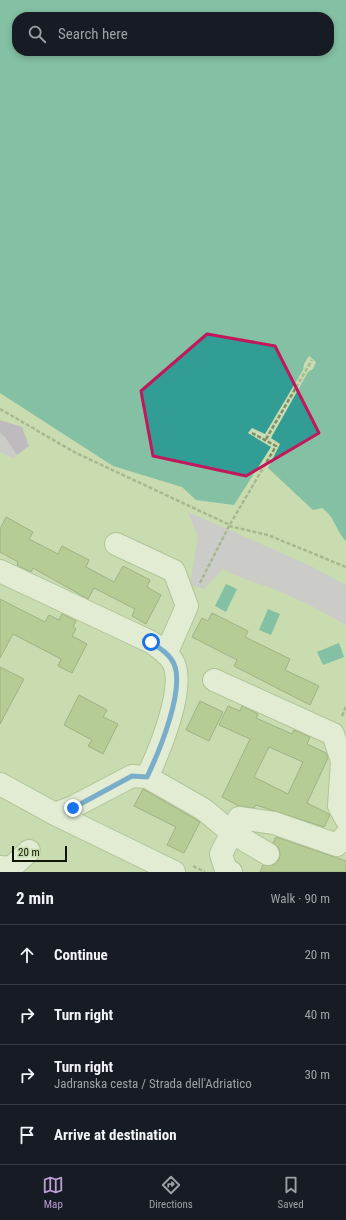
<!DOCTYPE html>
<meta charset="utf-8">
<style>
:root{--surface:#171b24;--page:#242831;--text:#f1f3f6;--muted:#9ea1a6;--line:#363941;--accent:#bb9ed4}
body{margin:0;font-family:"Roboto Condensed",sans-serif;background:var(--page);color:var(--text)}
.scale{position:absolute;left:12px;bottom:10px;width:55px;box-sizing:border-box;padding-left:4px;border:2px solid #0f1606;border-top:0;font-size:11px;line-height:14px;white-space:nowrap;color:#0f1606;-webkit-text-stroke:3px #c8dcaf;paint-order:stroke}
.stop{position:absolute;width:12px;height:12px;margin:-9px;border:3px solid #1a73e8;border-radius:50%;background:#fff}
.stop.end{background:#1a73e8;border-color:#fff;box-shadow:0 1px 4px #0008}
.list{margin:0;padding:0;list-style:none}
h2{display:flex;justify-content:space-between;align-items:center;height:52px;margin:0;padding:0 16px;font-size:17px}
h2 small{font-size:13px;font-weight:400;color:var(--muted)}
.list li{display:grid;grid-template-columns:26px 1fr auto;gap:12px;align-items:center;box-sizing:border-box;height:60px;padding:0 16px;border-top:1px solid var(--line)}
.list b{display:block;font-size:15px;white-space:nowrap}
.list p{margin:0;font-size:13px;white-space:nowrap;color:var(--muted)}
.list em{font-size:13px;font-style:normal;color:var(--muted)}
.icon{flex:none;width:22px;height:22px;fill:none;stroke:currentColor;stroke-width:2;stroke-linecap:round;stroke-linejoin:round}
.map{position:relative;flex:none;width:346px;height:872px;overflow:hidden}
.search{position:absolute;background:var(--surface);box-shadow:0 2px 6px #0003;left:12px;right:12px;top:12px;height:44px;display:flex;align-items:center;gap:10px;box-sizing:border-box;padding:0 14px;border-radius:16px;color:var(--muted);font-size:15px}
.sheet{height:292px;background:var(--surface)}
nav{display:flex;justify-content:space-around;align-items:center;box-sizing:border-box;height:56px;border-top:1px solid var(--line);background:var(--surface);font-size:11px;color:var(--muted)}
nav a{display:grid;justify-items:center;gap:2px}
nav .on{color:var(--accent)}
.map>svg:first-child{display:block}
.green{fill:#ceb8e5}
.forest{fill:#b191d0}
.water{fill:#329d95;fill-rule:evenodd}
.building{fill:#9dba77;stroke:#6a7c53;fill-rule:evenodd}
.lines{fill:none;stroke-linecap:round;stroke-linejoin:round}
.minor-casing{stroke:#93a67b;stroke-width:24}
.major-casing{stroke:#93a67b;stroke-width:24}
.path{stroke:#7e8d6b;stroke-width:2.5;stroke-dasharray:4 2;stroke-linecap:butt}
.minor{stroke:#fff;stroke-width:22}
.major{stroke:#fff;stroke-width:22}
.route{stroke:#1a73e8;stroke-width:5}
.marked{fill:none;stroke:#c2185b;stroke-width:3;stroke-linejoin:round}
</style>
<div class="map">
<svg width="346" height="872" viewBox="0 0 346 872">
<rect width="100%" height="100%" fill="#c8dcaf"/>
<path class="green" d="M 0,433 L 5,437 L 17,455 L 14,459 L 0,452 Z
M 188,512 L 309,565 L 346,585 L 346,625 C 322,611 297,598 271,588 C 255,582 238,578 223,569 L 204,589 L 190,585 L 198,537 Z"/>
<path class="forest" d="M 0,420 L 22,427 L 29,446 L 17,455 L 5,437 L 0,433 Z"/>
<path class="water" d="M 0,0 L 346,0 L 346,541 C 335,530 336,518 322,508 L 313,510 L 268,468 L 280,444 L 271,438 L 308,372 L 313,369 L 316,362 L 309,356 L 304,364 L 303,370 L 265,434 L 252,428 L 248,433 L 271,447 L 234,505 L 196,500 L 182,487 L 113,466 L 0,393 ZM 17,17 L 329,17 L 329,51 L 17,51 Z
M 226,584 L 237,589 L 226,612 L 215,606 Z
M 268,609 L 280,614 L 271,635 L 259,630 Z
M 339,643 L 344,657 L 323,665 L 317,652 Z"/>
<path class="building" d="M 6,517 L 33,532 L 29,539 L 58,554 L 62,546 L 89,560 L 86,567 L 114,582 L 123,566 L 150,580 L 147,587 L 161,595 L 146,624 L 132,616 L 135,609 L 94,588 L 88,599 L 33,568 L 31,572 L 17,565 L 18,562 L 0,552 L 0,529 Z
M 0,599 L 45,622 L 49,615 L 59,620 L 62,614 L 76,621 L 73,627 L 76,629 L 72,636 L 87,644 L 72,673 L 58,666 L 61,659 L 13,634 L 0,658 Z
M 212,613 L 248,631 L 245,637 L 290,659 L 285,670 L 319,686 L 310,705 L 234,666 L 237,660 L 192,637 L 202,618 L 208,621 Z
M 0,667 L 24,679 L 0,724 Z
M 79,695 L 107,710 L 103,717 L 118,724 L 103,754 L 88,746 L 92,740 L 64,725 Z
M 200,701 L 223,712 L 209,741 L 186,730 Z
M 228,706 L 240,711 L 242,706 L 258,714 L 256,718 L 292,734 L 294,730 L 310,737 L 307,744 L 326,753 L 328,758 L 307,803 L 329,814 L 330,815 L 324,827 L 256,805 L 254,808 L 239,806 L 222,797 L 250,739 L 219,725 ZM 269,747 L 303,762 L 288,794 L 254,777 Z
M 143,789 L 200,822 L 184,853 L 167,845 L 176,827 L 134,806 Z
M 276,837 L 346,861 L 346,872 L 260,872 L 263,865 L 274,865 L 279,860 L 280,854 L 279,848 L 273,843 Z"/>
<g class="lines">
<g class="minor-casing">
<path id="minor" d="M 116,544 L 174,571 L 187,606 L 166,654
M 0,571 L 151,642 C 159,648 170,654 174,664 C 185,690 159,752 147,777
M 214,680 L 333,734 L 342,761 L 339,806 L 346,819
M 55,814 L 73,807 L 132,776 L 147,777 L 203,809 L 231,832 L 268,854
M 0,867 L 11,868 L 29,851
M 231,872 L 226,870 L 221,854 L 239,818 L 274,823 L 337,845 L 346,835"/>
</g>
<g class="major-casing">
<path id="major" d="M 0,784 L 55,814 L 174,872"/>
</g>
<path class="path" d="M 0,409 L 76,453 L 230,525
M 266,439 L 312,360
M 229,526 L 268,535 L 346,567
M 200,583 L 229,526 L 276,446 L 252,433
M 342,716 L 346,707
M 193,866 L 205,872"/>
<use href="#minor" class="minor"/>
<use href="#major" class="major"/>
</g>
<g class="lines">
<path class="route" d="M 73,808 L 132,776 L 147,777 C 159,752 185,690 174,664 C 170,654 159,648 151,642"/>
</g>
<path d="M0 0H346V872H0ZM 207,334 L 275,346 L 319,433 L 246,476 L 153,456 L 141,391 Z" fill="#c8dcaf" fill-opacity=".55" fill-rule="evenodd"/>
<path class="marked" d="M 207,334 L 275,346 L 319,433 L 246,476 L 153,456 L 141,391 Z"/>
</svg>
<div class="scale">20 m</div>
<div class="stop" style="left:151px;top:642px"></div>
<div class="stop end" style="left:73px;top:808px"></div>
<div class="search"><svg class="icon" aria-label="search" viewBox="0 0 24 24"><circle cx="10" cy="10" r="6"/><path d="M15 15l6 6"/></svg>Search here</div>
</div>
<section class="sheet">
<h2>2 min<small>Walk · 90 m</small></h2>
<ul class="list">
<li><svg class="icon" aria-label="ahead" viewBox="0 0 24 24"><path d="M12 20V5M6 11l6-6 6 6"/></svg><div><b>Continue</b></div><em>20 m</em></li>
<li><svg class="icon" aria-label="right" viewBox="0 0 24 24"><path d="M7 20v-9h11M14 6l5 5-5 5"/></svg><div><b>Turn right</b></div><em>40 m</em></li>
<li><svg class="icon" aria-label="right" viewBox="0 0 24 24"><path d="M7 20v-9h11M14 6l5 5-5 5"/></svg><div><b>Turn right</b><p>Jadranska cesta / Strada dell'Adriatico</p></div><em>30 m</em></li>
<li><svg class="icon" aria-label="arrive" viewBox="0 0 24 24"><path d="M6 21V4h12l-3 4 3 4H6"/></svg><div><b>Arrive at destination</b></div></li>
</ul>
</section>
<nav>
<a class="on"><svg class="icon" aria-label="map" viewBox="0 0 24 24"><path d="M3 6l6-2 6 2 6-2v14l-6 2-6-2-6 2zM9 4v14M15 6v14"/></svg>Map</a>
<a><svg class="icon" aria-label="directions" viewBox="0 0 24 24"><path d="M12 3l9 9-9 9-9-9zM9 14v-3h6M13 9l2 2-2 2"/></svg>Directions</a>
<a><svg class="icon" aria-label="saved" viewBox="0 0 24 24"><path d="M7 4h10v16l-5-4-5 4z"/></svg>Saved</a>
</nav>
